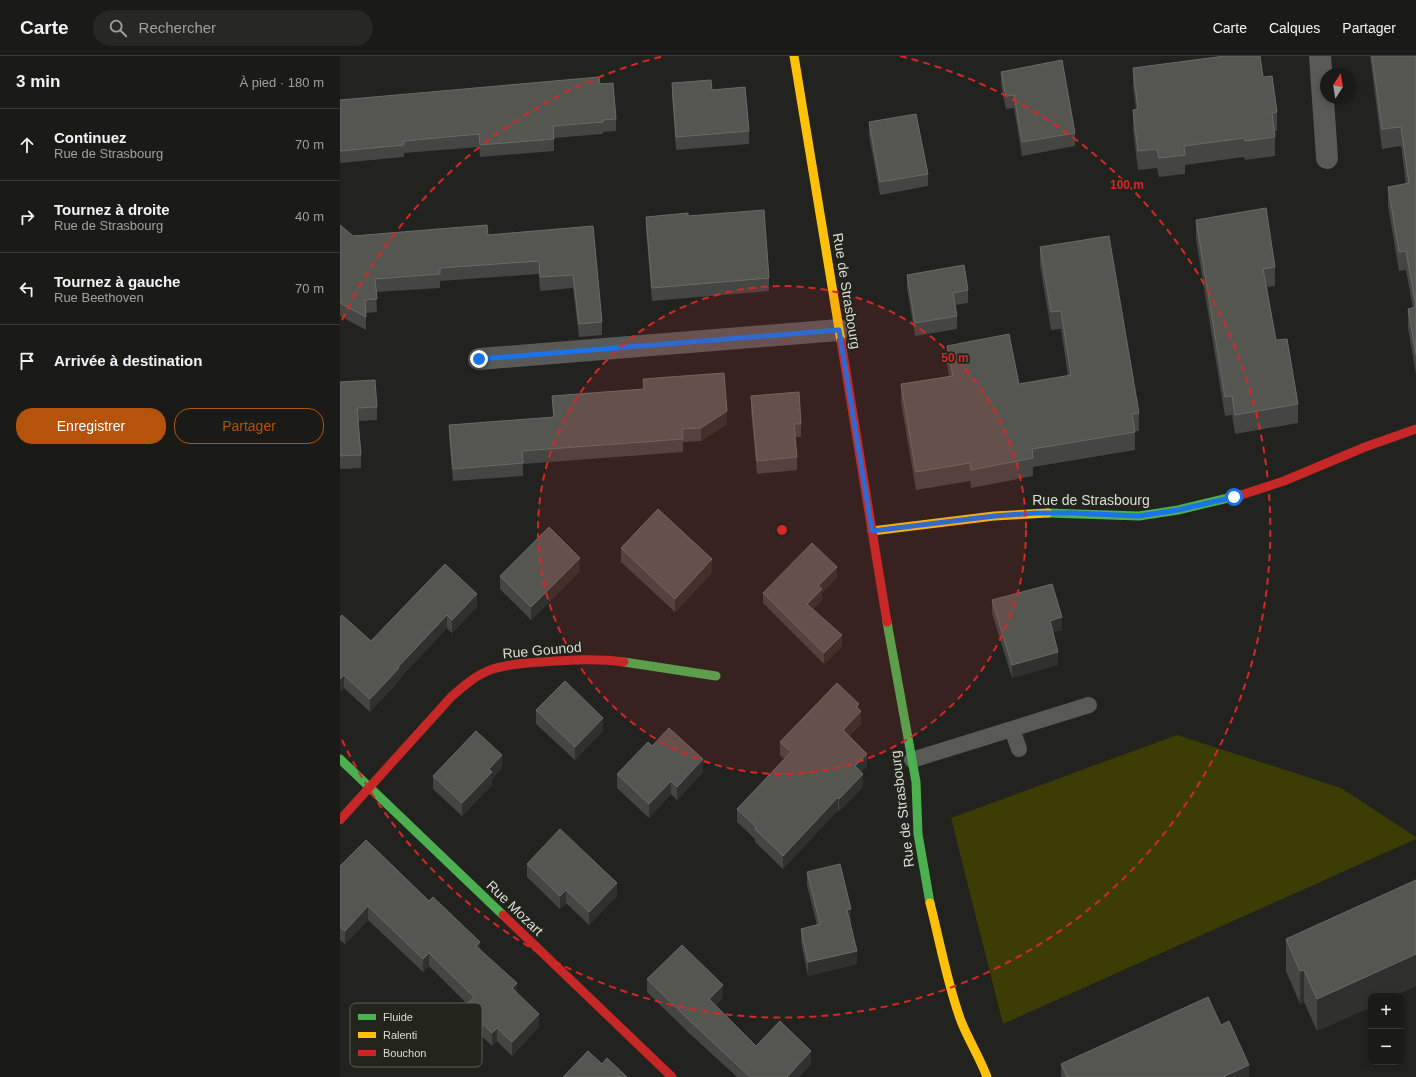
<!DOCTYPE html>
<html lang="fr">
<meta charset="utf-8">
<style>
:root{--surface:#1a1a16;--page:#272723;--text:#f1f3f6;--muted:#9fa1a1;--line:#383835;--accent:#b45309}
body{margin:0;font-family:Arial,sans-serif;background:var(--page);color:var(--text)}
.controls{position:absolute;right:12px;bottom:12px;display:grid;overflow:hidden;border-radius:8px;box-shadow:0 2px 6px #0003}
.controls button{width:36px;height:36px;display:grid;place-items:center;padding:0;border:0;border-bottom:1px solid var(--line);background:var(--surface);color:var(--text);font:20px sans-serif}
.compass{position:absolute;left:980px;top:12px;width:36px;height:36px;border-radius:50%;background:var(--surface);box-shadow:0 2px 6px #0003;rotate:12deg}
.stop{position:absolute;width:12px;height:12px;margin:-9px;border:3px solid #1a73e8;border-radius:50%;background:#fff}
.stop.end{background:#1a73e8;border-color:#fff;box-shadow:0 1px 4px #0008}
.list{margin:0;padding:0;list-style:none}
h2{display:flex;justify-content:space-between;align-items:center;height:52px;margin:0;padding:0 16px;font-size:17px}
h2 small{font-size:13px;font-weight:400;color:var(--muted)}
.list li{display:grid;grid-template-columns:26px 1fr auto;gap:12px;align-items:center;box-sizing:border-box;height:72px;padding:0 16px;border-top:1px solid var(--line)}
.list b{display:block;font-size:15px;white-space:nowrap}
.list p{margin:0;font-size:13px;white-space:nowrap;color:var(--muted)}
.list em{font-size:13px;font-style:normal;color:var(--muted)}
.actions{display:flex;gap:8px;padding:12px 16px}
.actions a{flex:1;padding:9px 0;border:1px solid var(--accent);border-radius:16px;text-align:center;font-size:14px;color:var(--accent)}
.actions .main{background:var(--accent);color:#fff}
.icon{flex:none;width:22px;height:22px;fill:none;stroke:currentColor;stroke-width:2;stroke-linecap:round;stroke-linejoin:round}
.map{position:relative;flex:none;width:1076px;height:1021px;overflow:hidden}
header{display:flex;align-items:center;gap:24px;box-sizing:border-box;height:56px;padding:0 20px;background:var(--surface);border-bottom:1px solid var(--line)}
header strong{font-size:19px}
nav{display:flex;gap:22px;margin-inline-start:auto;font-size:14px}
.search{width:280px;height:36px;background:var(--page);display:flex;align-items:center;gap:10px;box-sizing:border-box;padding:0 14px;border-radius:22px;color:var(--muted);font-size:15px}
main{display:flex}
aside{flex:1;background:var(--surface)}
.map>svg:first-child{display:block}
.green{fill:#3b3d04}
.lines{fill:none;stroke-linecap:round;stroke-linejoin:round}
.lane{stroke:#595956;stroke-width:16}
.street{stroke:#595956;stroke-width:22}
.fast{stroke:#4caf50;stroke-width:9}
.slow{stroke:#ffc107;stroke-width:9}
.jam{stroke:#c62828;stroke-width:9}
.wall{fill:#454541}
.shaded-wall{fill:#30302c}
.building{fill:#565651;stroke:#6b6b66}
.route{stroke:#1a73e8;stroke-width:5}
.ring{fill:none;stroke:#d62828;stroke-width:2;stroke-dasharray:7 5}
.labels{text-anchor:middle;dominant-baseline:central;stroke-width:3.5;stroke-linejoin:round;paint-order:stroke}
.street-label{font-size:14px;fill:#dcddd7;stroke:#23241c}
.key{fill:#23241c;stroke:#5a5c54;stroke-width:1}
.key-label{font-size:11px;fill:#dcddd7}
.centre{fill:#d62828;stroke:#23241c;stroke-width:2}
.ring-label{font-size:12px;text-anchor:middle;font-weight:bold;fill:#d62828;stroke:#23241c;stroke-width:3.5;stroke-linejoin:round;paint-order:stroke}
</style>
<header>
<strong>Carte</strong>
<div class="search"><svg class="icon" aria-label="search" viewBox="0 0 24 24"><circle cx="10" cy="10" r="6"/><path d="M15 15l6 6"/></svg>Rechercher</div>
<nav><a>Carte</a><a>Calques</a><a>Partager</a></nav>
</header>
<main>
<aside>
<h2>3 min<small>À pied · 180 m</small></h2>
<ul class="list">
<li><svg class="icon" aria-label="ahead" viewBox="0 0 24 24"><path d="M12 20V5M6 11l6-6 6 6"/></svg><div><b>Continuez</b><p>Rue de Strasbourg</p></div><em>70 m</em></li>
<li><svg class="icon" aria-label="right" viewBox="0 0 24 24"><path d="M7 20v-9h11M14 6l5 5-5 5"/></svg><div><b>Tournez à droite</b><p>Rue de Strasbourg</p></div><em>40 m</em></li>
<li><svg class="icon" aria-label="left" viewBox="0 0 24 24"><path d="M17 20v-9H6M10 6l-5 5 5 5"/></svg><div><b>Tournez à gauche</b><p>Rue Beethoven</p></div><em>70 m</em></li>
<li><svg class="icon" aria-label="arrive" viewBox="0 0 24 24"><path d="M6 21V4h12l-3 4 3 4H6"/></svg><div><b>Arrivée à destination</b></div></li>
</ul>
<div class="actions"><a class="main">Enregistrer</a><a>Partager</a></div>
</aside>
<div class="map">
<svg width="1076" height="1021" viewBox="0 0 1076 1021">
<rect width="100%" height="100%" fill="#22221e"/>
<path class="green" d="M 837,679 L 1001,732 L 1076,781 L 1076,783 L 663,968 L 611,762 Z"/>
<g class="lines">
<path class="lane" d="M 672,673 L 679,693
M 572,704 L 749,649"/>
<path class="street" d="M 980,0 L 987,102
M 139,303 L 499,274"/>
<path class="fast" d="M 708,457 L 799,460 L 838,454 L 901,439
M 547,566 L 576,726 L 578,778 L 590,847
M 284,606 L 376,620
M 0,703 L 163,859"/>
<path class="slow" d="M 454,0 L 501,285
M 532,475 L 654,460 L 708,457
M 590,847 C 600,886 607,927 621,965 C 629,985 640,1002 647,1021"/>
<path class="jam" d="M 501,285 L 547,566
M 901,439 L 944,425 L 1025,391 L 1076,373
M 0,764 L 112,640 C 124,630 137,618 153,613 C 168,608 185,607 201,606 C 229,604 256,602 284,606
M 163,859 L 332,1021"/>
</g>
<path class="wall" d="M 1030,0 L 1076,0 L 1076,318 L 1068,272 L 1068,253 L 1073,252 L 1066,214 L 1059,215 L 1048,150 L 1048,131 L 1066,128 L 1061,90 L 1042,93 Z
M 793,12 L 923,21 L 937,56 L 937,75 L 934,75 L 935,81 L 935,100 L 905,104 L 904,101 L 845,109 L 845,118 L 819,121 L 817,112 L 798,114 L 793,73 L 793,54 L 796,53 L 793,31 Z
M 661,16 L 735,77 L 735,90 L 682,100 L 674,52 L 666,53 L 661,29 Z
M 332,27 L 372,34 L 409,75 L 409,88 L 336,94 L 332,40 Z
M 260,28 L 276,63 L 276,75 L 263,76 L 263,78 L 214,82 L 214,95 L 140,101 L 139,91 L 64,97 L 64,101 L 0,107 L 0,44 Z
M 529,66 L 588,118 L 588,130 L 540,139 L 529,79 Z
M 348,160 L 429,222 L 429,235 L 312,245 L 306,174 L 306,161 Z
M 856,164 L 935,211 L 935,230 L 927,231 L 936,284 L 958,348 L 958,367 L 895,378 L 892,359 L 885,360 L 856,183 Z
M 0,169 L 13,180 L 148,179 L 253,170 L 262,266 L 262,279 L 239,281 L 233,232 L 200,235 L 199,218 L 100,225 L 100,232 L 36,236 L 37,256 L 26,257 L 26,274 L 0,260 Z
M 700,191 L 799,357 L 799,375 L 795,375 L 795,394 L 693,411 L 693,420 L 631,432 L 630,425 L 576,434 L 561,346 L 561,328 L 609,320 L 607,308 L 607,290 L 679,328 L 728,320 L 721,273 L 711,274 L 700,209 Z
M 567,219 L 628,234 L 628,247 L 615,249 L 617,260 L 617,273 L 575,280 L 567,232 Z
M 303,323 L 387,368 L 361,385 L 343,386 L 343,396 L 183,408 L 183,420 L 113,425 L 109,382 L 109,369 L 213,362 L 212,340 L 303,333 Z
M 0,326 L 37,351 L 37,364 L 18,365 L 21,399 L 21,412 L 0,413 Z
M 411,340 L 461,368 L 461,381 L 455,381 L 457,401 L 457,414 L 417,418 L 411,354 Z
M 281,492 L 372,517 L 335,556 L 281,506 Z
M 105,508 L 137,551 L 112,577 L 107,572 L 59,623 L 59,625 L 30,656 L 4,632 L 0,561 L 31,585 Z
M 240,515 L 191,564 L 160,533 L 160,520 Z
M 497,521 L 482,537 L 482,544 L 473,553 L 502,590 L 484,608 L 423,547 L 423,537 Z
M 652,544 L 722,574 L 713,576 L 718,609 L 672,622 L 652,557 Z
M 196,654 L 263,675 L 235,704 L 196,668 Z
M 519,654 L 521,668 L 509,680 L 527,710 L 521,716 L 523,731 L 499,755 L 498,754 L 443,813 L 415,786 L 415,783 L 397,766 L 397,753 L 444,703 L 440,699 L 440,686 Z
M 312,690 L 363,716 L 337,744 L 331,738 L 309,762 L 277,732 L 277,718 Z
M 162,712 L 152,723 L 152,729 L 122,760 L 93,733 L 93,720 Z
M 187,808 L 277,840 L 249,869 L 226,847 L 220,853 L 187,821 Z
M 0,810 L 89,845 L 140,893 L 177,937 L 199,971 L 172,1000 L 157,985 L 152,990 L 125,964 L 125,951 L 127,948 L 89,910 L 83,916 L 28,864 L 5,888 L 0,884 Z
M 467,816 L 511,866 L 510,866 L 517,908 L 468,920 L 461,886 L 461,873 L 477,869 L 467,829 Z
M 946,883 L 1076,930 L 1054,940 L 1031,940 L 1031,951 L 977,975 L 964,946 L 960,948 L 946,915 Z
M 307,923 L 383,941 L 376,949 L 416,990 L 471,1008 L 459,1021 L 397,1021 L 349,977 L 307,936 Z
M 881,969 L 909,1021 L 721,1021 L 721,1008 Z"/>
<path class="shaded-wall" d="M 387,355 L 387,368 L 361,385 L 361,372 Z
M 240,502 L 240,515 L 191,564 L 191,551 Z
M 372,503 L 372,517 L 335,556 L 335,543 Z
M 497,511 L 497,521 L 482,537 L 482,544 L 467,558 L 467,548 L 478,530 Z
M 137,538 L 137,551 L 112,577 L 112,564 Z
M 107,559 L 107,572 L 59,623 L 59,625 L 30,656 L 30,643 L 58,611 Z
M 722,561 L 722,574 L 710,577 L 710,565 Z
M 502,579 L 502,590 L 484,608 L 484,597 Z
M 718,596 L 718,609 L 672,622 L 672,609 Z
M 4,619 L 4,632 L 0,636 L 0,623 Z
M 519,648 L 519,658 L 521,655 L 521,668 L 503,687 L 503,674 L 516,651 Z
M 263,662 L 263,675 L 235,704 L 235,691 Z
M 527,698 L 527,710 L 515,723 L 515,710 Z
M 162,699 L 162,712 L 152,723 L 152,729 L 122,760 L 122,747 L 149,713 Z
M 363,703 L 363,716 L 337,744 L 337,731 Z
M 523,718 L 523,731 L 499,755 L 499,743 Z
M 331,725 L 331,738 L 309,762 L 309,748 Z
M 498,741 L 498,754 L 443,813 L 443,800 Z
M 277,827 L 277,840 L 249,869 L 249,856 Z
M 226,834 L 226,847 L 220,853 L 220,840 Z
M 28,850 L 28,864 L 5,888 L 5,875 Z
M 511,853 L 511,866 L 507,867 L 507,854 Z
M 140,886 L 140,899 L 136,890 Z
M 517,895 L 517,908 L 468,920 L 468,906 Z
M 89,897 L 89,910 L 83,916 L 83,903 Z
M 1076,898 L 1076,930 L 1054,940 L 1031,940 L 1031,951 L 977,975 L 977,943 Z
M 964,914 L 964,946 L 960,948 L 960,915 Z
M 177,927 L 177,940 L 172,932 Z
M 383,929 L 383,941 L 369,956 L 369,943 Z
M 199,958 L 199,971 L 172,1000 L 172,986 Z
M 157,972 L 157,985 L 152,990 L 152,977 Z
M 471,995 L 471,1008 L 459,1021 L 447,1021 Z
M 909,1009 L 909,1021 L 883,1021 Z"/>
<path class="building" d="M 885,0 L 920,0 L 923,21 L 932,20 L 937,56 L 932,57 L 935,81 L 905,85 L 904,82 L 844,90 L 845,99 L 819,102 L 817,93 L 798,95 L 793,54 L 798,53 L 793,12 Z
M 1032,0 L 1076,0 L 1076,299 L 1068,253 L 1076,251 L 1066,195 L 1059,196 L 1048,131 L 1069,127 L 1061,71 L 1042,73 Z
M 722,4 L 735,77 L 682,86 L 674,39 L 666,40 L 661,16 Z
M 259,21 L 260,28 L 273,27 L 276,63 L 263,64 L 263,66 L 213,70 L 214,83 L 140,89 L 139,78 L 64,85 L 64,89 L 0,95 L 0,44 Z
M 371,24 L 372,34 L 405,31 L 409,75 L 336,81 L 332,27 Z
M 576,58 L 588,118 L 540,126 L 529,66 Z
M 926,152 L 935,211 L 923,213 L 936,284 L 947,283 L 958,348 L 895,359 L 892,340 L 885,341 L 856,164 Z
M 424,154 L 429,222 L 312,232 L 306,161 L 348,157 L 348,160 Z
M 0,169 L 13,180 L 147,169 L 148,179 L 253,170 L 262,266 L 239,268 L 233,219 L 200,221 L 199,205 L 100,212 L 100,218 L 35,223 L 37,243 L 25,244 L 26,261 L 0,247 Z
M 769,180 L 799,357 L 792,358 L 795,376 L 692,393 L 693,402 L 631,414 L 630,407 L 576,416 L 561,328 L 613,320 L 607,290 L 669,278 L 679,328 L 731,319 L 721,255 L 711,256 L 700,191 Z
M 624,209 L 628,234 L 613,237 L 617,260 L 575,267 L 567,219 Z
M 384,317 L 387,355 L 361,372 L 342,373 L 343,383 L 182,395 L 183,407 L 113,413 L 109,369 L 214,361 L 212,340 L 304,333 L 303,323 Z
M 35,324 L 37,351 L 17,352 L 21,399 L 0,400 L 0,326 Z
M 459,336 L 461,368 L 454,368 L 457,401 L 417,405 L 411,340 Z
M 318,453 L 372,503 L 335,543 L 281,492 Z
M 209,471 L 240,502 L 191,551 L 160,520 Z
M 472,487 L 497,511 L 478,530 L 482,533 L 467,548 L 502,579 L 484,597 L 423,537 Z
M 105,508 L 137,538 L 112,564 L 107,559 L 58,611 L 59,612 L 30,643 L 4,619 L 0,623 L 0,561 L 2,559 L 31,585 Z
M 712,528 L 722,561 L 710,565 L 718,596 L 672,609 L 652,544 Z
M 225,625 L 263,662 L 235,691 L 196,654 Z
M 497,627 L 519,648 L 516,651 L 521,655 L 503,674 L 527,698 L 515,710 L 523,718 L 499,743 L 498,741 L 443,800 L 415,773 L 416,771 L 397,753 L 451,696 L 440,686 Z
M 329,672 L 363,703 L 337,731 L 331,725 L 309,748 L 277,718 L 308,686 L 312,690 Z
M 136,675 L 162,699 L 149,713 L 152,716 L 122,747 L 93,720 Z
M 220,773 L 277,827 L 249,856 L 226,834 L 220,840 L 187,808 Z
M 26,784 L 89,845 L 93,841 L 140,886 L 136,890 L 177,927 L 172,932 L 199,958 L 172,986 L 157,972 L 152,977 L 125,951 L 134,941 L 89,897 L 83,903 L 28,850 L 5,875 L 0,871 L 0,810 Z
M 500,808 L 511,853 L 507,854 L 517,895 L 468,906 L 461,873 L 480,868 L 467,816 Z
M 1076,824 L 1076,898 L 977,943 L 964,914 L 960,915 L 946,883 Z
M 342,889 L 383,929 L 369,943 L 416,990 L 440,965 L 471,995 L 447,1021 L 410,1021 L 349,964 L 307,923 Z
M 868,941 L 881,969 L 889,965 L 909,1009 L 883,1021 L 727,1021 L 721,1008 Z
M 248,995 L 262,1008 L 267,1002 L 287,1021 L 223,1021 Z"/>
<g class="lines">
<path class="route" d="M 139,303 L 499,274 L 532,475 L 654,460 L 696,457 L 732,457 L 799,460 L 838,454 L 894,441"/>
</g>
<circle cx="442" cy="474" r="244" fill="#d62828" fill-opacity=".12"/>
<g class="ring">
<circle cx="442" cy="474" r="244"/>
<path d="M2 264A488 488 0 0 1 324 0M560 0A488 488 0 1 1 2 684"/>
</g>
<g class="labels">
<g class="street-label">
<text transform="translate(507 235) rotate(81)">Rue de Strasbourg</text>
<text x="751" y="444">Rue de Strasbourg</text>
<text transform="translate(202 594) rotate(-5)">Rue Gounod</text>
<text transform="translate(562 753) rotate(-97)">Rue de Strasbourg</text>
<text transform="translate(175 852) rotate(44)">Rue Mozart</text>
</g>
</g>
<rect x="10" y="947" width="132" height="64" rx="6" class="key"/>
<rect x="18" y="958" width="18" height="6" fill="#4caf50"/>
<rect x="18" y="976" width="18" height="6" fill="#ffc107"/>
<rect x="18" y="994" width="18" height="6" fill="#c62828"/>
<g class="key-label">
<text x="43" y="965">Fluide</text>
<text x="43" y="983">Ralenti</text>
<text x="43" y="1001">Bouchon</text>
</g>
<circle cx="442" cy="474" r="6" class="centre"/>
<g class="ring-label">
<text x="787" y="133">100 m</text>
<text x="615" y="306">50 m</text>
</g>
</svg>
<div class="controls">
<button>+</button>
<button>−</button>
</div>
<svg class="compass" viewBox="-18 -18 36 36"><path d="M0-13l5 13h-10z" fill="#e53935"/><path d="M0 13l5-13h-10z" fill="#9fa1a1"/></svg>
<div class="stop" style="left:894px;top:441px"></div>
<div class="stop end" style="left:139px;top:303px"></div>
</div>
</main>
